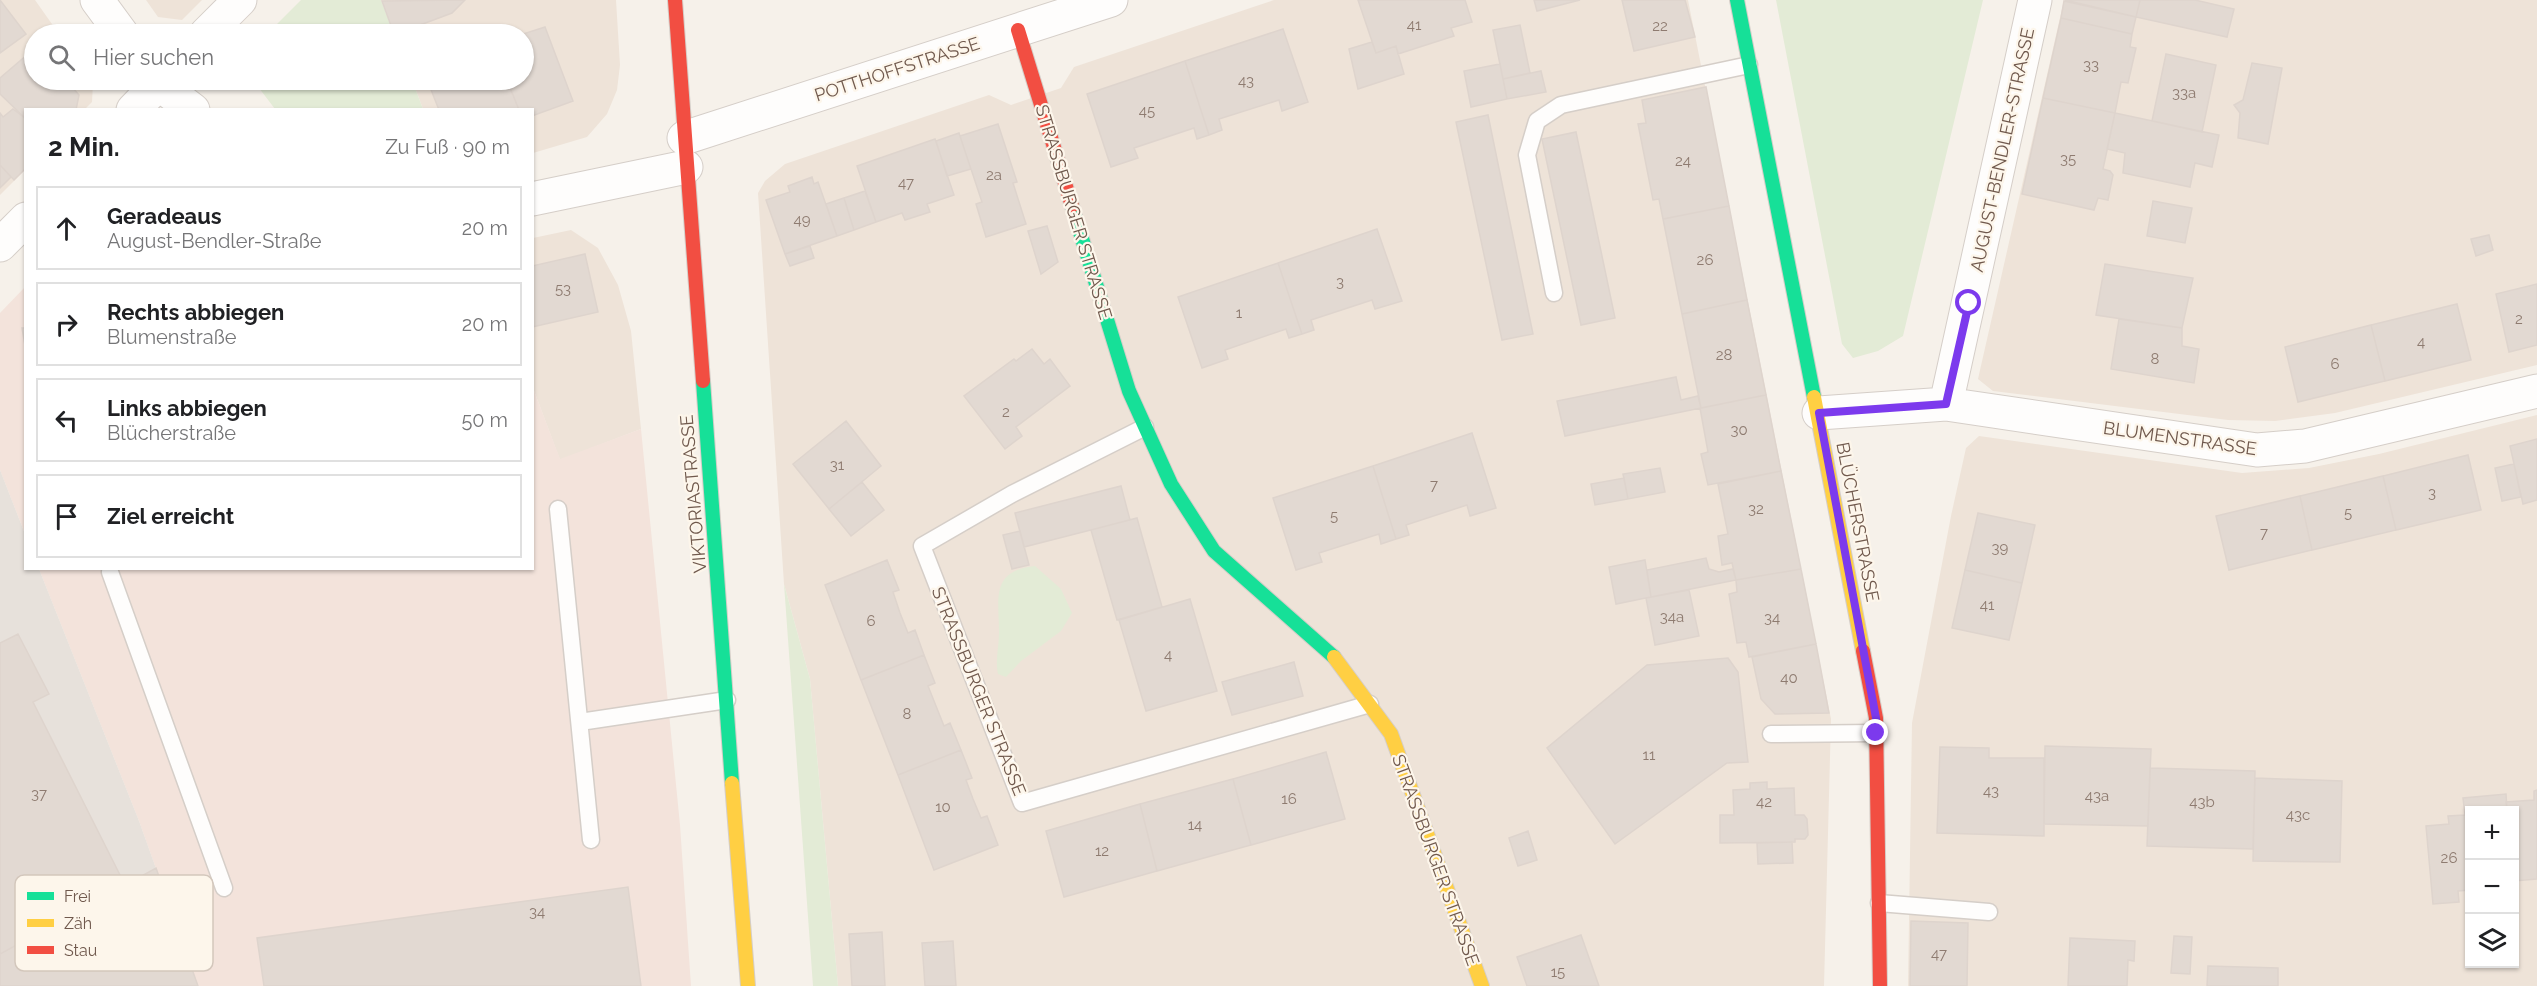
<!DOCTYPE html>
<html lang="de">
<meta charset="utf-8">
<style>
:root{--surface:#fff;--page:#f2f2f2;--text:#202124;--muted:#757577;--line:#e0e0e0}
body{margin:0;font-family:Raleway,sans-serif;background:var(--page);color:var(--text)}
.controls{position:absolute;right:18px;bottom:18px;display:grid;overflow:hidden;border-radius:0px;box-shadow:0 2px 4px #0004}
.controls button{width:54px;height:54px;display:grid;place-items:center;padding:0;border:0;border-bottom:2px solid var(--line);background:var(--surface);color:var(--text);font:30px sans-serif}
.stop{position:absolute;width:18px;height:18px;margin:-14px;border:4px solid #7c3aed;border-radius:50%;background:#fff}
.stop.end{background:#7c3aed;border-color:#fff;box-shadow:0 2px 6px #0008}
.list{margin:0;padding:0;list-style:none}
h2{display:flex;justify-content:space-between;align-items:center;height:78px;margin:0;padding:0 24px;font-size:26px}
h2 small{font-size:20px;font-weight:400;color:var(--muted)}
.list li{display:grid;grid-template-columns:39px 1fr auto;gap:18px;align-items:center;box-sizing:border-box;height:84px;margin:0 12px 12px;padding:0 12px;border:2px solid var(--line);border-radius:0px}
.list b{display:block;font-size:22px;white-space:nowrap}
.list p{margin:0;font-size:20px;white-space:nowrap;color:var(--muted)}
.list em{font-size:20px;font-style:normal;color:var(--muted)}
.icon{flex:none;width:33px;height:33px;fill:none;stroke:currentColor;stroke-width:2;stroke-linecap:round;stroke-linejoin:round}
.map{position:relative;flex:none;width:2537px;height:986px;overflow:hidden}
.search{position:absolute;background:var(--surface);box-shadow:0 2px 4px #0004;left:24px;top:24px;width:510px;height:66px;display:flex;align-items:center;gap:15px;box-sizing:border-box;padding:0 21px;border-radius:33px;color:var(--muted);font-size:22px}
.panel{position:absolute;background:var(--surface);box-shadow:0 2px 4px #0004;left:24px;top:108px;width:510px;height:462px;border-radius:0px}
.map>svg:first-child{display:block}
.residential{fill:#eee3d8;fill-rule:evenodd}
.commercial{fill:#f3e3db}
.industrial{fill:#e7e1db}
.green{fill:#e3ebd6}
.building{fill:#e2d9d2;stroke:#ded4cd;stroke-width:1.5}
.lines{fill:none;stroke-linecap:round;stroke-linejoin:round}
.lane-casing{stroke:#d5cec8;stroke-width:19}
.street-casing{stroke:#d5cec8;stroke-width:35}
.fast-casing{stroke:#d5cec8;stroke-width:16}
.slow-casing{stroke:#d5cec8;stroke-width:16}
.jam-casing{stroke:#d5cec8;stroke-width:16}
.lane{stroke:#fefdfc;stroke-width:16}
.street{stroke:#fefdfc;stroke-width:33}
.fast{stroke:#16e098;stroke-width:14}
.slow{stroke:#ffcf43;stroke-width:14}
.jam{stroke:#f24e42;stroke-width:14}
.route{stroke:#7c3aed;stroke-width:8}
.labels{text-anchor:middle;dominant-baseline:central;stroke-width:4.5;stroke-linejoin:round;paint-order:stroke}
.number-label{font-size:15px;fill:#8e7b70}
.street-label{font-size:18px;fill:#70594d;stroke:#fdf6eb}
.key{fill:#fdf6eb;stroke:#d3c7bc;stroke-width:1.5}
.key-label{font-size:16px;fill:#70594d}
</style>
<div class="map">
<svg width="2537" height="986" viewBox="0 0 2537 986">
<rect width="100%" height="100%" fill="#f6f1ea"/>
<path class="residential" d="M 0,0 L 35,0 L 59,34 L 34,34 L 34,80 L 91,80 L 93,83 L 92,102 L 85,109 L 26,110 L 25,170 L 0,195 Z
M 146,0 L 202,0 L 182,20 L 158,17 Z
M 381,0 L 616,0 L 620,65 L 617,90 L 607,114 L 587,137 L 533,153 L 532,110 L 423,109 L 412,80 L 524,80 L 524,34 L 394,34 Z
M 1274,0 L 1688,0 L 1831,719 L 1824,986 L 838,986 L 810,679 L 784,584 L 758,193 L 765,181 L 785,164 L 989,95 L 1011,105 L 1061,88 L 1074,67 Z
M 2064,0 L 2537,0 L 2537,365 L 2335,413 L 2275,421 L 2228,420 L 1993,391 L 1978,379 Z
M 571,230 L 598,248 L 618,285 L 631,331 L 641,429 L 560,460 L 533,388 L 533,238 Z
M 2537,415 L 2537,986 L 1908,986 L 1912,723 L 1951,516 L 1966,448 L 1979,436 L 2242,473 L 2309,468 L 2379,454 ZM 2470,810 L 2514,810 L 2514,964 L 2470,964 Z"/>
<path class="commercial" d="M 25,287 L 25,534 L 0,470 L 0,313 Z
M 533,388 L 560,459 L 641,429 L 680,825 L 691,986 L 198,986 L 139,821 L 39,569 L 532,568 Z"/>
<path class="industrial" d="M 0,470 L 25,534 L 26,568 L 39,569 L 139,821 L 198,986 L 0,986 Z"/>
<path class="green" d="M 301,0 L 381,0 L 394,34 L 267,34 Z
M 1776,0 L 1983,0 L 1903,336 L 1878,351 L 1853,358 L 1842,344 Z
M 256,80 L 412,80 L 423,109 L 275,109 L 259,88 Z
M 1035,566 L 1061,589 L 1072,613 L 1061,631 L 1021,661 L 1006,677 L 998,674 C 995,659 999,648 999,633 C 999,598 990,571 1035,566 Z
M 784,584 L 810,679 L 838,986 L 813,986 Z"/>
<path class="building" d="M 0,0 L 26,34 L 0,53 Z
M 465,0 L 452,13 L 396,34 L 394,34 L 382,1 Z
M 1358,0 L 1465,0 L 1472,22 L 1451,28 L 1454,36 L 1398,54 L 1396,46 L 1376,53 Z
M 1534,0 L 1580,0 L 1537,11 Z
M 1622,0 L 1685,0 L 1695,37 L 1634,51 Z
M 2065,0 L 2140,0 L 2136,17 Z
M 2140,0 L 2195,0 L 2234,9 L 2227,37 L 2136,17 Z
M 2064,1 L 2136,17 L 2132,34 L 2061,18 Z
M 2061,18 L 2132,34 L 2130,47 L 2136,48 L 2128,83 L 2121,82 L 2115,113 L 2043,98 Z
M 1520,25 L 1530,73 L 1503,79 L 1493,30 Z
M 545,27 L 573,101 L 532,116 L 532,110 L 519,110 L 507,80 L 524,80 L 523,34 Z
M 1283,29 L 1308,102 L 1282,111 L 1279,100 L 1219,119 L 1222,130 L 1209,135 L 1185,61 Z
M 1372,42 L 1376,53 L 1396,46 L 1404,74 L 1358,89 L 1349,49 Z
M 34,49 L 34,80 L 66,80 L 79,95 L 76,110 L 26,110 L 26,119 L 0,94 L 0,78 Z
M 2166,54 L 2216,65 L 2202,132 L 2152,121 Z
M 1185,61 L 1209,135 L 1197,139 L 1194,128 L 1134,148 L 1138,158 L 1111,167 L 1087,94 Z
M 2252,63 L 2282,68 L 2268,144 L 2238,138 L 2240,113 L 2234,105 L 2243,100 Z
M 1500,64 L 1507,99 L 1471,107 L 1464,71 Z
M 1541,71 L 1546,92 L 1507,99 L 1503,79 Z
M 435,80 L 507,80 L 519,110 L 439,110 L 428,82 Z
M 1706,87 L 1729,206 L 1663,219 L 1659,199 L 1653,200 L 1638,124 L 1646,123 L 1642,100 Z
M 2043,98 L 2115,113 L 2103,169 L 2110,171 L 2113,175 L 2108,200 L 2098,198 L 2094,210 L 2022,194 Z
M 13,109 L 26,119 L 26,168 L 14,180 L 0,165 L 0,113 L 3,117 Z
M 2115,113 L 2219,135 L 2212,167 L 2195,163 L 2190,187 L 2123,173 L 2125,153 L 2107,149 Z
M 1488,115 L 1533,334 L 1502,340 L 1456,122 Z
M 998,124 L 1017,182 L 1013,183 L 1026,224 L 986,237 L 976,204 L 982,202 L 960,136 Z
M 1576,132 L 1615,318 L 1581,325 L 1542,139 Z
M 959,133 L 971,169 L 947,176 L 936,141 Z
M 935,139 L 954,195 L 927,204 L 930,212 L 905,220 L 902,213 L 876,222 L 857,166 Z
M 0,165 L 11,177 L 0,188 Z
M 812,177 L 814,184 L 818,182 L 837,236 L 785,254 L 766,200 L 790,192 L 788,186 Z
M 865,191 L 876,222 L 854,230 L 844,198 Z
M 844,198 L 854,230 L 837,236 L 826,204 Z
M 2153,201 L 2192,208 L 2185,243 L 2147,236 Z
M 1729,206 L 1747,300 L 1682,314 L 1663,219 Z
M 1047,226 L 1058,262 L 1041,274 L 1028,231 Z
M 1377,229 L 1402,301 L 1375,309 L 1372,300 L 1311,320 L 1314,330 L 1302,334 L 1278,263 Z
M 2489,235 L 2493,250 L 2476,256 L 2471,239 Z
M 810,246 L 814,258 L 790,266 L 785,254 Z
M 585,254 L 598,312 L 532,327 L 532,266 Z
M 1278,263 L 1302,334 L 1289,338 L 1286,329 L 1225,350 L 1228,359 L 1202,368 L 1178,297 Z
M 2105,264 L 2193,278 L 2182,328 L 2096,315 Z
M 2537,284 L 2537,345 L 2509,352 L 2496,294 Z
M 1747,300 L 1766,395 L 1701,408 L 1682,314 Z
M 2457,304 L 2471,360 L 2385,381 L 2371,325 Z
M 2119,319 L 2182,328 L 2182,346 L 2199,349 L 2194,383 L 2111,369 Z
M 2371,325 L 2385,381 L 2298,402 L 2285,347 Z
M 22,328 L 26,328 L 26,351 Z
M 1032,349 L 1044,364 L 1050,359 L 1070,386 L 1016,427 L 1022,436 L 1005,449 L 964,396 L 1014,359 L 1016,361 Z
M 1676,377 L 1681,400 L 1698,396 L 1701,408 L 1565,436 L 1557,401 Z
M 1766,395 L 1781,471 L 1708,485 L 1701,454 L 1708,452 L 1700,408 Z
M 846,421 L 881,466 L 829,509 L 793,464 Z
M 1472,433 L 1496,508 L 1470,516 L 1467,505 L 1406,525 L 1409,535 L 1396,539 L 1373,466 Z
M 2537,439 L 2537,500 L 2523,504 L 2510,446 Z
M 2468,455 L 2481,510 L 2396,530 L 2383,476 Z
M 2514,464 L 2521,497 L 2502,501 L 2495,468 Z
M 1373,466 L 1396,539 L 1381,544 L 1379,534 L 1319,553 L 1322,562 L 1296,570 L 1273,498 Z
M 1660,468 L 1665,492 L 1628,499 L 1623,474 Z
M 1781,471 L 1801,569 L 1736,580 L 1732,563 L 1722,565 L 1718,536 L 1728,534 L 1718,484 Z
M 2383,476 L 2396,530 L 2312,550 L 2300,496 Z
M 1624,478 L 1628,499 L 1595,505 L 1591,484 Z
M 862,482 L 884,510 L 851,536 L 829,509 Z
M 1121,486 L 1130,520 L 1024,547 L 1015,513 Z
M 2300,496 L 2312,550 L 2229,570 L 2216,516 Z
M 1978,513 L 2035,525 L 2022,583 L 1965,570 Z
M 1137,518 L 1162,607 L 1117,620 L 1091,530 Z
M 1020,531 L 1029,565 L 1012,569 L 1003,535 Z
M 1706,558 L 1709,569 L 1719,572 L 1733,569 L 1736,580 L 1651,597 L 1647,570 Z
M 887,560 L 899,590 L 893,592 L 900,613 L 908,633 L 915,630 L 924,655 L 861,680 L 825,585 Z
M 1645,560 L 1651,597 L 1616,604 L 1609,567 Z
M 1801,569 L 1816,644 L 1749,657 L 1746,642 L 1737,643 L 1729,594 L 1737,592 L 1736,580 Z
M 1965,570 L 2022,583 L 2009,640 L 1952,628 Z
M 1689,590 L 1699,636 L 1655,645 L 1646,598 Z
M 1190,599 L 1217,691 L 1146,711 L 1119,620 Z
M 18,634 L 49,694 L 33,702 L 125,885 L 0,954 L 0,643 Z
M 1816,644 L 1829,713 L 1775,714 L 1761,699 L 1752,657 Z
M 924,655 L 935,683 L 928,686 L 944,726 L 950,723 L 961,750 L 898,775 L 861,680 Z
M 1728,658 L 1738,672 L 1748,762 L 1727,763 L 1615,844 L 1547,748 L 1647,665 Z
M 1294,662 L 1303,696 L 1232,715 L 1222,682 Z
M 2045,746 L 2151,749 L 2148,826 L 2044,824 Z
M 1940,747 L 1989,748 L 1989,758 L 2044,758 L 2044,836 L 1937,833 Z
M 961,750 L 972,778 L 966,780 L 973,799 L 981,818 L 987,816 L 998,845 L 934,870 L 898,775 Z
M 1326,752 L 1345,819 L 1251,845 L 1233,779 Z
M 2150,768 L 2255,771 L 2253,849 L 2147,846 Z
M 2255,778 L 2342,781 L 2340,862 L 2253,861 Z
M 1233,779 L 1251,845 L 1157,871 L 1140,804 Z
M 1767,782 L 1767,789 L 1794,788 L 1795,815 L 1804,815 L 1807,819 L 1808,835 L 1805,839 L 1795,839 L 1795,842 L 1720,843 L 1720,815 L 1734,815 L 1733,790 L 1750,789 L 1750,783 Z
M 2537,790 L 2537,879 L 2514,881 L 2514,810 L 2507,810 L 2506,802 L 2534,800 L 2534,791 Z
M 2506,794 L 2507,810 L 2470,810 L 2470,890 L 2458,891 L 2459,902 L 2433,904 L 2426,826 L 2449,824 L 2448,816 L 2465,815 L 2463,798 Z
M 1140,804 L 1157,871 L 1064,897 L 1046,831 Z
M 1528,831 L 1537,860 L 1518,866 L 1509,838 Z
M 1792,842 L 1793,863 L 1758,864 L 1757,843 Z
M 156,868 L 198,986 L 0,986 L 0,954 Z
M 628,887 L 641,986 L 264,986 L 257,938 Z
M 1911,921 L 1968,923 L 1967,986 L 1910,986 Z
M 882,932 L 885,986 L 852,986 L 849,934 Z
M 1581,935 L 1599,986 L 1527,986 L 1517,957 Z
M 2174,936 L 2192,937 L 2190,974 L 2171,973 Z
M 2070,938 L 2135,941 L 2134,961 L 2128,960 L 2127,986 L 2068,986 Z
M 953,941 L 956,986 L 925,986 L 922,943 Z
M 2208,966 L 2278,968 L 2278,986 L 2207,986 Z"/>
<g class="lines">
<g class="lane-casing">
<path id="lane" d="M 1554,293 L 1527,155 L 1537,121 L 1561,105 L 1749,65
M 1145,427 L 1012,494 L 922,546 L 1022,803 L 1370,704
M 558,509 L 591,840
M 110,572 L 224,888
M 580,722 L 727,700
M 1771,734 L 1876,733
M 1879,903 L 1989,912"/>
</g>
<g class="street-casing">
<path id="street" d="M 97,0 L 122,34
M 206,34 L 240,0
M 154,80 L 193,110
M 133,110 L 162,80
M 684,138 L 1111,0
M 532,199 L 686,167
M 0,245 L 26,219
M 1946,404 L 2035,0
M 1819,413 L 1946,404 L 2257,450 L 2305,446 L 2537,391"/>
</g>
<g class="fast-casing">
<path id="fast" d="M 1737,0 L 1814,397
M 1072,206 L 1129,391 L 1171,484 L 1214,551 L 1334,657
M 703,381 L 732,783"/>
</g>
<g class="slow-casing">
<path id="slow" d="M 1814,397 L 1863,651
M 1334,657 L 1391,734 L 1482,986
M 732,783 L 748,986"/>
</g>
<g class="jam-casing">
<path id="jam" d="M 675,0 L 703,381
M 1018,30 L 1072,206
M 1863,651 L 1876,718 L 1880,986"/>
</g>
<use href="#lane" class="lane"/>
<use href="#street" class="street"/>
<use href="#fast" class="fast"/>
<use href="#slow" class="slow"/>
<use href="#jam" class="jam"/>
</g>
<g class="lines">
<path class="route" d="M 1876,733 L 1876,718 L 1819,413 L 1946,404 L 1969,303"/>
</g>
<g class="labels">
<g class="number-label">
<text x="1414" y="25">41</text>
<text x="1660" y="26">22</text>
<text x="2091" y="65">33</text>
<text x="1246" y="81">43</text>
<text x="2184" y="93">33a</text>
<text x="1147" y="111">45</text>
<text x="2068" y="159">35</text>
<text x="1683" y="161">24</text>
<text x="994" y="175">2a</text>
<text x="906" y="183">47</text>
<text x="802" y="220">49</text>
<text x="1705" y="260">26</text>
<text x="1340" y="282">3</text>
<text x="563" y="289">53</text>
<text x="1239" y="313">1</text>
<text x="2519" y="319">2</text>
<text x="2421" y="342">4</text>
<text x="1724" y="355">28</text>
<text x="2155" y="359">8</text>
<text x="2335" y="364">6</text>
<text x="1006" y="412">2</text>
<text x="1739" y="430">30</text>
<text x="837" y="465">31</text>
<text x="1434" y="485">7</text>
<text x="2432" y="493">3</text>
<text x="1756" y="509">32</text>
<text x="2348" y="513">5</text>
<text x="1334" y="516">5</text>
<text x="2264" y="533">7</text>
<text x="2000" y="548">39</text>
<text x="1987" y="605">41</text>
<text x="1672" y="617">34a</text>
<text x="1772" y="618">34</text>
<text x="871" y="621">6</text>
<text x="1168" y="655">4</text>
<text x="1789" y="678">40</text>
<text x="907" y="714">8</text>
<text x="1649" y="755">11</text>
<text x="1991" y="791">43</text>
<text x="39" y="794">37</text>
<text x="2097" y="796">43a</text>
<text x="1289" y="799">16</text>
<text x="1764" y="802">42</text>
<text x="2202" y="802">43b</text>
<text x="943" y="807">10</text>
<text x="2298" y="815">43c</text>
<text x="1195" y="825">14</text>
<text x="1102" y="851">12</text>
<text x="2449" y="858">26</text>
<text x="537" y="912">34</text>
<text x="1939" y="954">47</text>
<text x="1558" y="972">15</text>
</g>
<g class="street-label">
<text transform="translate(897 69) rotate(-18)">POTTHOFFSTRASSE</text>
<text transform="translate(2002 150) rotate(-78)">AUGUST-BENDLER-STRASSE</text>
<text transform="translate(1074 212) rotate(73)">STRASSBURGER STRASSE</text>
<text transform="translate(2180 438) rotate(8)">BLUMENSTRASSE</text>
<text transform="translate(693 494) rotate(-95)">VIKTORIASTRASSE</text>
<text transform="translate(1858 522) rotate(79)">BLÜCHERSTRASSE</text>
<text transform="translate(979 691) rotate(68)">STRASSBURGER STRASSE</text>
<text transform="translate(1436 860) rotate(70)">STRASSBURGER STRASSE</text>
</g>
</g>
<rect x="15" y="875" width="198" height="96" rx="9" class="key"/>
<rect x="27" y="892" width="27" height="8" fill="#16e098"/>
<rect x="27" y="919" width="27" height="8" fill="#ffcf43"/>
<rect x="27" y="946" width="27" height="8" fill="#f24e42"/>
<g class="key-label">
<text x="64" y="902">Frei</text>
<text x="64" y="929">Zäh</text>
<text x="64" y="956">Stau</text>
</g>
</svg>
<div class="controls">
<button>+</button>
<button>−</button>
<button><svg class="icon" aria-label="layers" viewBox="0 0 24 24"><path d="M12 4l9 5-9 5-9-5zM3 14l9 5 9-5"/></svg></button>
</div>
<div class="stop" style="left:1969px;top:303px"></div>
<div class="stop end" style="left:1876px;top:733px"></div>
<div class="search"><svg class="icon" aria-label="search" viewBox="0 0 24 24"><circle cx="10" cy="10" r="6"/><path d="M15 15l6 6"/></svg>Hier suchen</div>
<section class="panel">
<h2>2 Min.<small>Zu Fuß · 90 m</small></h2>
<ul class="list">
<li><svg class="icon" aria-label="ahead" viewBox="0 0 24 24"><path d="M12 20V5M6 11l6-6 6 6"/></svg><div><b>Geradeaus</b><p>August-Bendler-Straße</p></div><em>20 m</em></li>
<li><svg class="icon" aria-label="right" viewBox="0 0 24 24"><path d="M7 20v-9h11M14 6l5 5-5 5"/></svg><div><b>Rechts abbiegen</b><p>Blumenstraße</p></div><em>20 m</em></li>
<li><svg class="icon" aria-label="left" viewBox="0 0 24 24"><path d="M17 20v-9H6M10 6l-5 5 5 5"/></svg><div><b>Links abbiegen</b><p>Blücherstraße</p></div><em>50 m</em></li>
<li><svg class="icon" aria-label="arrive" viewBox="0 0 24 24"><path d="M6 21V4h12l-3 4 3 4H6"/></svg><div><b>Ziel erreicht</b></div></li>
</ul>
</section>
</div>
